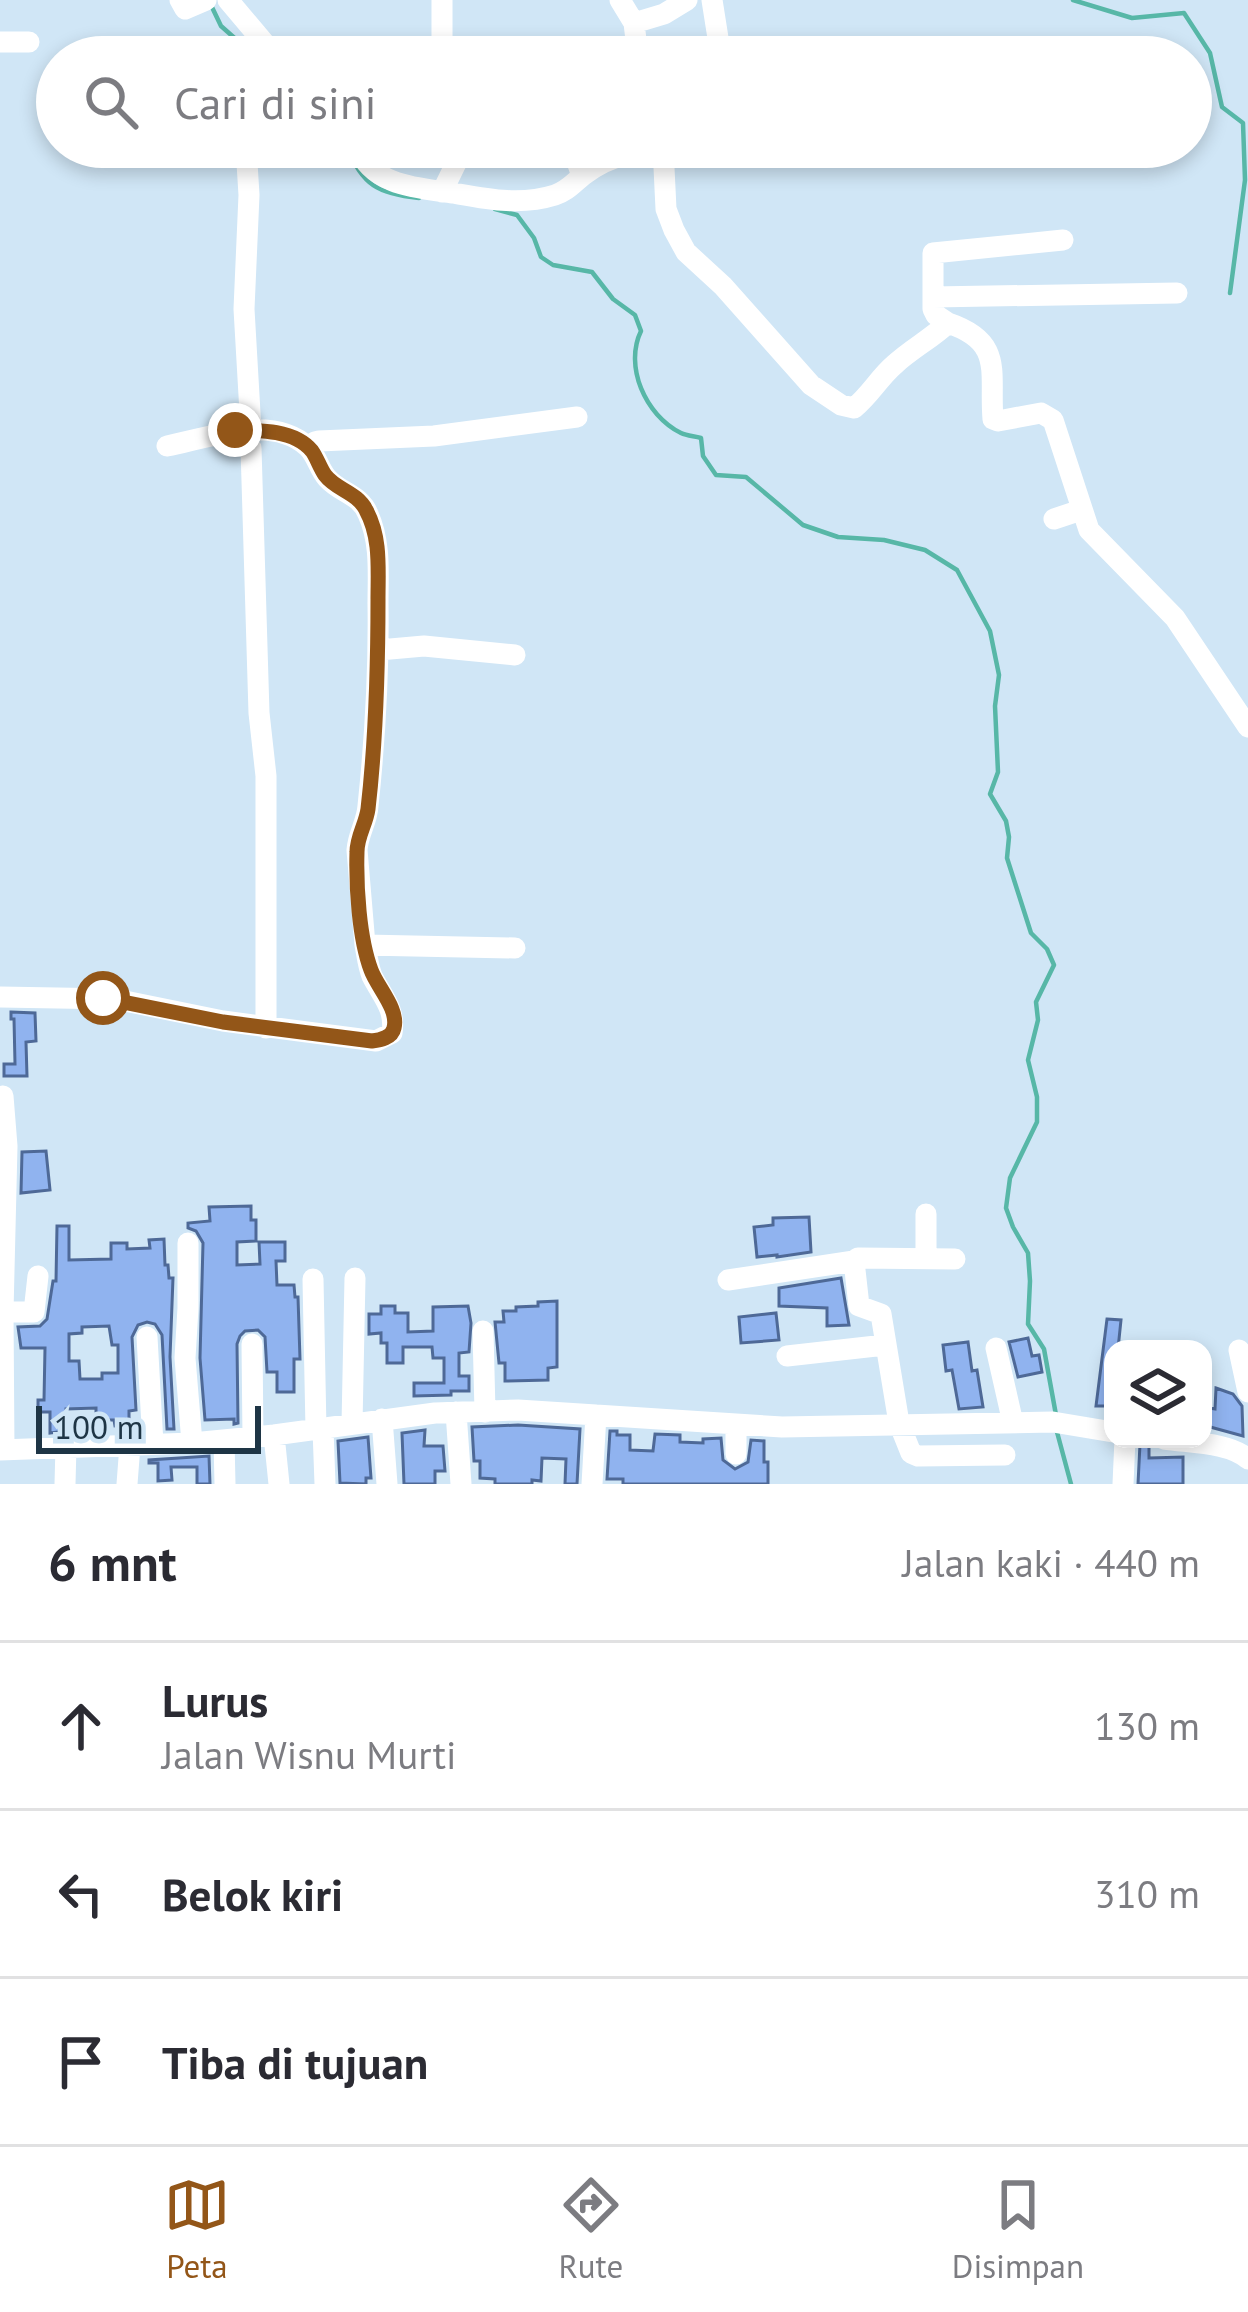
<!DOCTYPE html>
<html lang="id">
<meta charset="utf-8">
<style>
:root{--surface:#fff;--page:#f2f2f3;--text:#2b2b33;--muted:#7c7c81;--line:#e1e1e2;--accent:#935618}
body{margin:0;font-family:"PT Sans",sans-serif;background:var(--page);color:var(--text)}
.controls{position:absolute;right:36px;bottom:36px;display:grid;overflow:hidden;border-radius:24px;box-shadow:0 6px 18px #0003}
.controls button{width:108px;height:108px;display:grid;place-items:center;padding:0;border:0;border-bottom:3px solid var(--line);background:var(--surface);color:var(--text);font:60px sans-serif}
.scale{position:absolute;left:36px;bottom:30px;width:225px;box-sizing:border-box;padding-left:12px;border:6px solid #1e3545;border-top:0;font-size:33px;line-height:42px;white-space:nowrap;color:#1e3545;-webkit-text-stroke:9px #d0e6f6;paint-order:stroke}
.stop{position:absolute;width:36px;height:36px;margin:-27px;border:9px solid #935618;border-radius:50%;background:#fff}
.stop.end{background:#935618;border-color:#fff;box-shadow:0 3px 12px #0008}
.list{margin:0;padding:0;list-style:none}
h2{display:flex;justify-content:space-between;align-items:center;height:156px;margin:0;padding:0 48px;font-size:51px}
h2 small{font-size:39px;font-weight:400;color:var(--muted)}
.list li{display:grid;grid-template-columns:78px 1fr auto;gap:36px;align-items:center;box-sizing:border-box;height:168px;padding:0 48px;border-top:3px solid var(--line)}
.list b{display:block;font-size:45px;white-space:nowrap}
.list p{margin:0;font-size:39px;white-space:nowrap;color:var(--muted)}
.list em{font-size:39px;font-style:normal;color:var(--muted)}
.icon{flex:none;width:66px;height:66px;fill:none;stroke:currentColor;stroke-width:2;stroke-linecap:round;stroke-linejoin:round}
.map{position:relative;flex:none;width:1248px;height:1484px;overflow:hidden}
.search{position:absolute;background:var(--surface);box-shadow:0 6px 18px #0003;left:36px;right:36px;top:36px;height:132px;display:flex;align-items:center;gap:30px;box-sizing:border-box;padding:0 42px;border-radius:66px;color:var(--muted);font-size:45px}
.sheet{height:660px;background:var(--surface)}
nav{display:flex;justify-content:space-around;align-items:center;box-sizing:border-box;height:168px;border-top:3px solid var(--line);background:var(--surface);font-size:33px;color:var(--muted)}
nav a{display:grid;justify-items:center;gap:6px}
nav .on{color:var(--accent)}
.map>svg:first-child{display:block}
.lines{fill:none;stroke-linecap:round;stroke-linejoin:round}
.stream{stroke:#57b7a7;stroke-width:4.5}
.building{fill:#90b3ef;stroke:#4e6997;stroke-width:3;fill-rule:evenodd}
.minor{stroke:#fff;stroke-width:21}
.route{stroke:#935618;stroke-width:15}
</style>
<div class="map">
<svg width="1248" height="1484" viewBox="0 0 1248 1484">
<rect width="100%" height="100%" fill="#d0e6f6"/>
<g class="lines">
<path class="stream" d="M 1073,0 L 1132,18 L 1184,13 L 1210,53 L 1222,107 L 1243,123 L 1245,180 L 1230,293
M 210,3 L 221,26 L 256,57
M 347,147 C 362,185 378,194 419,198
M 495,209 L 517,215 L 534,238 L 541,257 L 553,265 L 592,272 L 613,299 L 635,315 L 641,331 C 624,366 645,415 681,433 C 687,436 694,436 701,438 L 703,456 L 716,475 L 746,477 L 803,525 L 838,537 L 884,540 L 925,550 L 957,570 L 990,631 L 999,675 L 995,706 L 998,772 L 990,794 L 1006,821 L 1009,837 L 1007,858 L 1031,933 L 1047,949 L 1054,965 L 1036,1002 L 1038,1020 L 1028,1060 L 1037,1097 L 1037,1122 L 1010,1178 L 1006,1208 L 1013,1227 L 1028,1253 L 1030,1281 L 1028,1324 L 1044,1349 L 1056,1415
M 1057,1432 L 1071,1484"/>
</g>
<path class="building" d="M 11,1012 L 35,1013 L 36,1041 L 26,1042 L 27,1076 L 4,1076 L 4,1064 L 15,1064 L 14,1019 L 11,1019 Z
M 46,1151 L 50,1190 L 21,1193 L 22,1152 Z
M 251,1206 L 251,1220 L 256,1220 L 256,1241 L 237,1242 L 237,1265 L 260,1264 L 259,1242 L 285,1242 L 285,1261 L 276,1261 L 277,1285 L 294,1285 L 295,1297 L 298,1297 L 300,1359 L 294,1359 L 294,1392 L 277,1392 L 277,1372 L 267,1372 L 265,1337 L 258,1330 L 245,1331 L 240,1336 L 237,1344 L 238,1423 L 234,1424 L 234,1419 L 205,1420 L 200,1358 L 203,1243 L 196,1231 L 188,1228 L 188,1223 L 210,1221 L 209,1207 Z
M 809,1217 L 811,1252 L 777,1257 L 777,1255 L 757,1257 L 754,1227 L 773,1225 L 773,1218 Z
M 57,1226 L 69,1226 L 69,1260 L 111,1259 L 111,1243 L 127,1243 L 127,1249 L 150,1248 L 149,1240 L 164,1239 L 165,1265 L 168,1265 L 169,1278 L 173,1278 L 170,1357 L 174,1429 L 167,1429 L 162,1335 L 155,1324 L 147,1322 L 138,1325 L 132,1337 L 136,1410 L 129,1411 L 129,1425 L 115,1426 L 114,1420 L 96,1420 L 96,1408 L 66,1409 L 66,1431 L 50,1433 L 50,1412 L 38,1412 L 38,1400 L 44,1400 L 45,1348 L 21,1348 L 18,1327 L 40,1326 L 47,1319 L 53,1281 L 56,1281 ZM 109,1326 L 112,1345 L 118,1345 L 118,1373 L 102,1373 L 102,1379 L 80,1379 L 79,1361 L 69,1361 L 69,1334 L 82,1333 L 82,1327 Z
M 841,1278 L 849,1325 L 827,1326 L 827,1308 L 779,1306 L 779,1288 Z
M 557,1301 L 557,1367 L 548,1368 L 548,1380 L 505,1381 L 505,1363 L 499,1363 L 495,1322 L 504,1322 L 503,1311 L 516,1311 L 516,1307 L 538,1306 L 538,1302 Z
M 381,1306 L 395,1306 L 395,1313 L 408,1313 L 408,1332 L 433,1331 L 433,1307 L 468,1306 L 471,1323 L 469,1352 L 459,1353 L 459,1376 L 469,1376 L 469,1391 L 451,1391 L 451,1395 L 414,1396 L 414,1383 L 444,1383 L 444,1358 L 433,1358 L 432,1347 L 403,1347 L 403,1363 L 387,1363 L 387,1343 L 381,1343 L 381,1333 L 369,1334 L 369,1314 L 381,1314 Z
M 776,1313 L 779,1340 L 741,1343 L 739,1317 Z
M 1107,1319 L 1121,1320 L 1118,1349 L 1113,1349 L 1113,1406 L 1096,1406 Z
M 1028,1338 L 1032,1356 L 1039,1355 L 1042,1372 L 1018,1377 L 1009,1342 Z
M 968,1342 L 972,1371 L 977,1370 L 983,1407 L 959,1409 L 952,1370 L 946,1371 L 943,1345 Z
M 1216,1388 L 1233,1394 L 1242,1406 L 1243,1436 L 1203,1425 L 1203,1407 L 1215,1409 Z
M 518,1425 L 580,1429 L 577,1484 L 565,1484 L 566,1459 L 542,1458 L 541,1481 L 532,1480 L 532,1484 L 495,1484 L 495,1479 L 480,1478 L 480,1461 L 474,1461 L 472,1427 Z
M 425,1430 L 424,1446 L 443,1446 L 445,1471 L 435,1471 L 435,1484 L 404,1484 L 402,1433 Z
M 610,1431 L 617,1431 L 617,1435 L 630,1435 L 630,1450 L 653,1451 L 655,1434 L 680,1435 L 680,1442 L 703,1443 L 703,1439 L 721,1438 L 723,1460 L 735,1469 L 748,1462 L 751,1440 L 764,1441 L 764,1462 L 768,1462 L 768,1484 L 623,1484 L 623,1479 L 607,1479 Z
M 368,1437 L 371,1478 L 366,1478 L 366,1484 L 340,1483 L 338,1441 Z
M 1140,1444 L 1149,1444 L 1149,1458 L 1183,1457 L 1183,1484 L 1138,1484 Z
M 209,1456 L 210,1484 L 197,1484 L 197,1467 L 171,1467 L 172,1480 L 158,1481 L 158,1463 L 149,1463 L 149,1460 Z"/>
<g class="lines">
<path class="minor" d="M 180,0 L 185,9 L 206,0
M 228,0 L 276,57
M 442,0 L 442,43 L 454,47 L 454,57
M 620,0 L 634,23 L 638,57
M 712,0 L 721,57
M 634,23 L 664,14 L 687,0
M 0,42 L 29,42
M 246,147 L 249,195 L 244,309 L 251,430
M 358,147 C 371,186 419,188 453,193 C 487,199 520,206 555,195 C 568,191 574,182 585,174 C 612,154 632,152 664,154
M 572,147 L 582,176
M 663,147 L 666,209 L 674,230 L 686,252 L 723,286 L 811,385 L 841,405 L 854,408 C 870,395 879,378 894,365 C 911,349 931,339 948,323 C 1005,342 989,373 993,419 L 998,421 L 1041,413 L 1053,420 L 1089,530 L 1175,618 L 1248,727
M 442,192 L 464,147
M 933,297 L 1177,293
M 948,323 L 936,315 L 933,309 L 933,253 L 1063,240
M 167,446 C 208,438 272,413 308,447 C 317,456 319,469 327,478 C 340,493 360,494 368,514 C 381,543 378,573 378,604 C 379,671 375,739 368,806 C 367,822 358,834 357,850 L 365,945 L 515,948
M 251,448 L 259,713 L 266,776 L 266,1028
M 311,449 L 315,442 L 319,441 L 434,436 L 577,417
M 1054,519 L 1081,510
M 379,650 L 424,646 L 515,655
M 0,997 L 115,999 L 223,1021 L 376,1041 L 392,1033 C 396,1009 382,996 372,976 C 368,966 367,955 365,945
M 3,1096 L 7,1146 L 3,1312 L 4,1450
M 926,1214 L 926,1258
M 188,1243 L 188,1308 L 185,1358 L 192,1443
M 854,1261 L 859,1306 L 881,1314 L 899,1423 L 911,1453 L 918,1456 L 1005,1455
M 313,1279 L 316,1430
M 728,1280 L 854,1261 L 858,1258 L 955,1259
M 3,1312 L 34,1312 L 38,1276
M 483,1331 L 485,1412
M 147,1337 L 153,1444
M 252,1344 L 253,1438
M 996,1348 L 1013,1423
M 1239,1350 L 1248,1392
M 787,1356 L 885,1345
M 456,1412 L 461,1484
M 382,1419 L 387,1484
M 352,1424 L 355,1278
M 323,1429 L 325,1484
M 274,1435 L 279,1484
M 1164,1439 C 1190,1443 1229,1442 1248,1459
M 224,1440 L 225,1484
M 0,1450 L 192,1443 L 274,1435 L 435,1413 L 518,1410 L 782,1427 L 1053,1422 L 1113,1432
M 736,1454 L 736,1425
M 65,1484 L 66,1446
M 127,1484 L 130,1445
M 592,1484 L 596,1415
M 1123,1484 L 1125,1439"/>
</g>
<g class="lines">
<path class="route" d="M 103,998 L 223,1022 L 372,1041 C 380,1040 392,1038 394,1028 C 399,1009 377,987 371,970 C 359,938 356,886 357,852 C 357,836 366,824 368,809 C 376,739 378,669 378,599 C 378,569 381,537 366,510 C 357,492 336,490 325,475 C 320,468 317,458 312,451 C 295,430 260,430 235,430"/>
</g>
</svg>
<div class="controls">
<button><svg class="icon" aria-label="layers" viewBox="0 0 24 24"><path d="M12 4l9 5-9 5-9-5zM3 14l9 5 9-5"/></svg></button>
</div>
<div class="scale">100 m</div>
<div class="stop" style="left:103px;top:998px"></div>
<div class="stop end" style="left:235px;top:430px"></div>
<div class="search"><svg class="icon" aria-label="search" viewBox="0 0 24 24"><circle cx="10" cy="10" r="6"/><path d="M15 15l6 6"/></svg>Cari di sini</div>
</div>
<section class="sheet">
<h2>6 mnt<small>Jalan kaki · 440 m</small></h2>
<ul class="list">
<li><svg class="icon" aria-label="ahead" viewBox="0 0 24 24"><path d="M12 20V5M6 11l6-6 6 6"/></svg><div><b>Lurus</b><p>Jalan Wisnu Murti</p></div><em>130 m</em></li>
<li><svg class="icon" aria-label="left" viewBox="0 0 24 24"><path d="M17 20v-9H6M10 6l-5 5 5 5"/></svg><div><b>Belok kiri</b></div><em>310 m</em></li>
<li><svg class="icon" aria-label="arrive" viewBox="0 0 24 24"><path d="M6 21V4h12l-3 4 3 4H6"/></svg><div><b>Tiba di tujuan</b></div></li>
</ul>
</section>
<nav>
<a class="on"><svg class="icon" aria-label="map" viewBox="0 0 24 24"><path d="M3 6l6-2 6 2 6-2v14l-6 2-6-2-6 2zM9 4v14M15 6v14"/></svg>Peta</a>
<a><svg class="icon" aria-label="directions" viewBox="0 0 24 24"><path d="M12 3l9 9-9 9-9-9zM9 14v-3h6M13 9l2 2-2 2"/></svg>Rute</a>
<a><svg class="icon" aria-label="saved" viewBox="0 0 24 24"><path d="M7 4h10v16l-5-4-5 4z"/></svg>Disimpan</a>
</nav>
